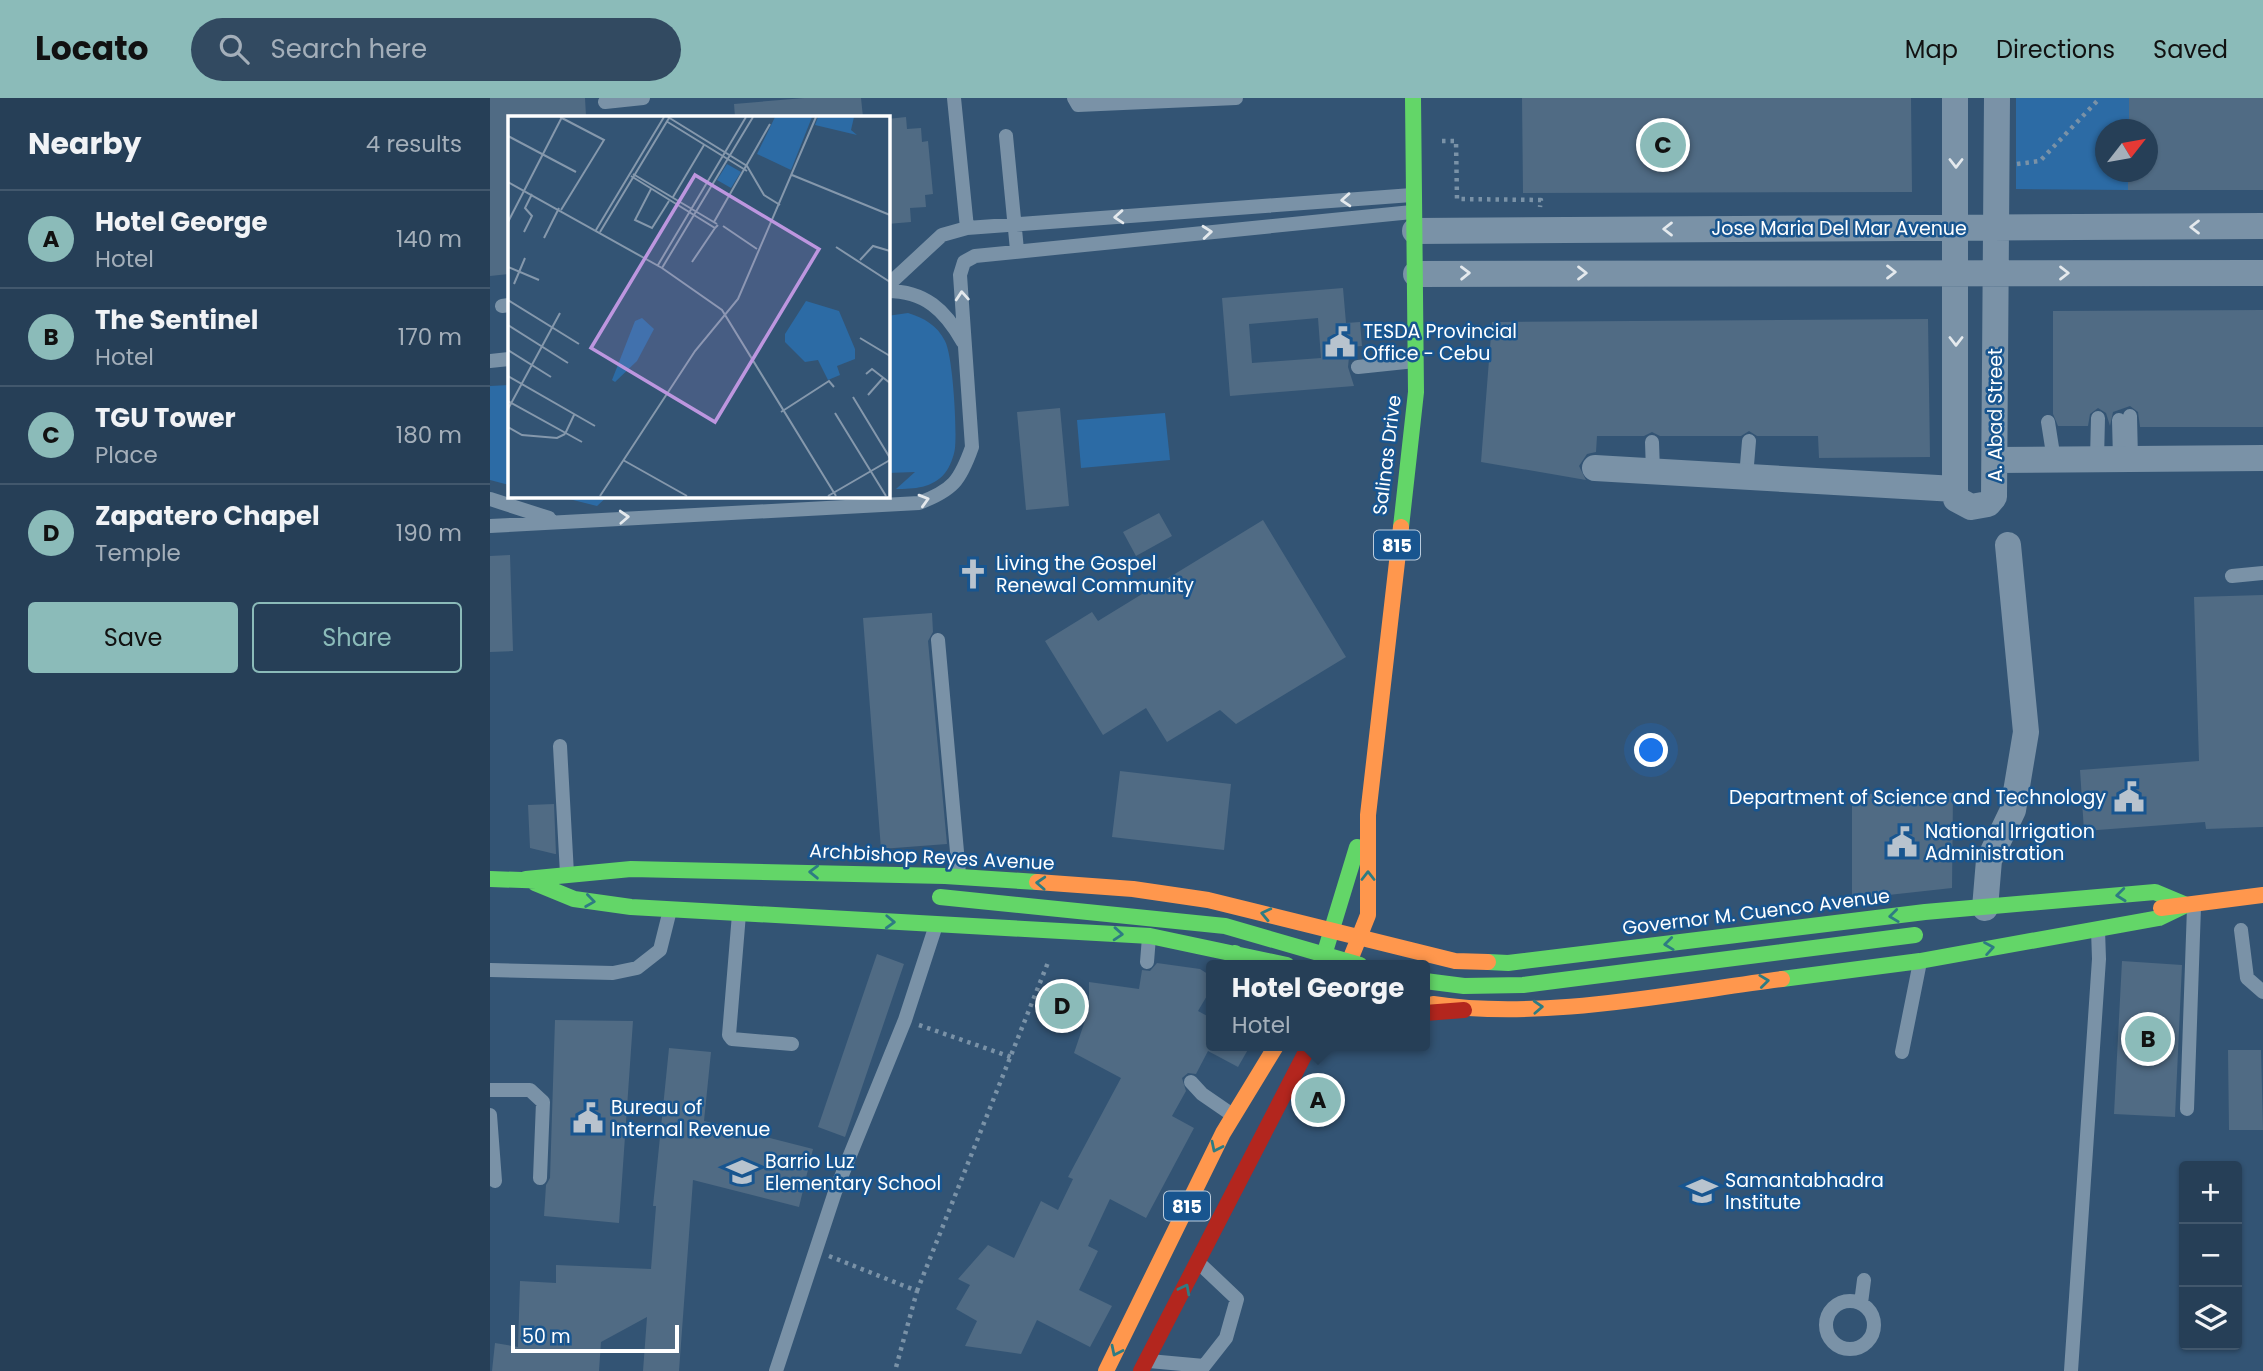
<!DOCTYPE html>
<meta charset="utf-8">
<style>
:root{--surface:#263f57;--page:#324a61;--text:#f1f3f6;--muted:#a4afba;--line:#42586d;--accent:#8bbbb9}
body{margin:0;font-family:Poppins,sans-serif;background:var(--page);color:var(--text)}
.controls{position:absolute;right:21px;bottom:21px;display:grid;overflow:hidden;border-radius:7px;box-shadow:0 2px 5px #0004}
.controls button{width:63px;height:63px;display:grid;place-items:center;padding:0;border:0;border-bottom:2px solid var(--line);background:var(--surface);color:var(--text);font:35px sans-serif}
.compass{position:absolute;left:1605px;top:21px;width:63px;height:63px;border-radius:50%;background:var(--surface);box-shadow:0 2px 5px #0004;rotate:59deg}
.scale{position:absolute;left:21px;bottom:18px;width:168px;box-sizing:border-box;padding-left:7px;border:4px solid #fff;border-top:0;font-size:19px;line-height:24px;white-space:nowrap;color:#fff;-webkit-text-stroke:5px #18558f;paint-order:stroke}
.you{position:absolute;left:1162px;top:653px;width:24px;height:24px;margin:-18px;border:5px solid #fff;border-radius:50%;background:#1a73e8;box-shadow:0 0 0 10px #1a73e833}
.badge{display:grid;place-items:center;width:46px;height:46px;border-radius:50%;background:var(--accent);color:#111;font-size:23px;font-weight:700}
.pin{position:absolute;translate:-50% -50%;border:4px solid #fff;box-shadow:0 2px 7px #0006}
.popup{position:absolute;left:716px;top:862px;width:224px;height:91px;box-sizing:border-box;display:grid;place-content:center;border-radius:7px;background:var(--surface);filter:drop-shadow(0 2px 5px #0005);font-size:23px;white-space:nowrap;color:var(--muted)}
.popup b{font-size:26px;color:var(--text)}
.popup::after{content:'';position:absolute;left:50%;top:100%;margin-left:-14px;border:14px solid transparent;border-top-color:var(--surface)}
.list{margin:0;padding:0;list-style:none}
h2{display:flex;justify-content:space-between;align-items:center;height:91px;margin:0;padding:0 28px;font-size:30px}
h2 small{font-size:23px;font-weight:400;color:var(--muted)}
.list li{display:grid;grid-template-columns:46px 1fr auto;gap:21px;align-items:center;box-sizing:border-box;height:98px;padding:0 28px;border-top:2px solid var(--line)}
.list b{display:block;font-size:26px;white-space:nowrap}
.list p{margin:0;font-size:23px;white-space:nowrap;color:var(--muted)}
.list em{font-size:23px;font-style:normal;color:var(--muted)}
.actions{display:flex;gap:14px;padding:21px 28px}
.actions a{flex:1;padding:16px 0;border:2px solid var(--accent);border-radius:7px;text-align:center;font-size:24px;color:var(--accent)}
.actions .main{background:var(--accent);color:#111}
.icon{flex:none;width:38px;height:38px;fill:none;stroke:currentColor;stroke-width:2;stroke-linecap:round;stroke-linejoin:round}
.map{position:relative;flex:none;width:1773px;height:1273px;overflow:hidden}
header{display:flex;align-items:center;gap:42px;box-sizing:border-box;height:98px;padding:0 35px;background:var(--accent);color:#111}
header strong{font-size:33px}
nav{display:flex;gap:38px;margin-inline-start:auto;font-size:24px}
.search{width:490px;height:63px;background:var(--page);display:flex;align-items:center;gap:18px;box-sizing:border-box;padding:0 24px;border-radius:38px;color:var(--muted);font-size:26px}
main{display:flex}
aside{flex:1;background:var(--surface)}
.map>svg:first-child{display:block}
.green{fill:#2c6ba5}
.building{fill:#506b84;fill-rule:evenodd}
.lines{fill:none;stroke-linecap:round;stroke-linejoin:round}
.path{stroke:#7a92a7;stroke-width:4.5;stroke-dasharray:3.5 5;stroke-linecap:butt}
.lane{stroke:#7a92a7;stroke-width:14}
.street{stroke:#7a92a7;stroke-width:26}
.fast{stroke:#63d668;stroke-width:16}
.slow{stroke:#ff974d;stroke-width:16}
.jam{stroke:#b3261e;stroke-width:16}
.fast-bridge{stroke:#63d668;stroke-width:16}
.oneway{stroke:#e4e9ed}
.oneway2{stroke:#2e7c83}
.labels{text-anchor:middle;dominant-baseline:central;stroke-width:5;stroke-linejoin:round;paint-order:stroke}
.shield{fill:#18558f;stroke:#baccdd;stroke-width:2}
.shield-label{font-size:18px;font-weight:bold;fill:#fff}
.street-label{font-size:19px;fill:#fff;stroke:#18558f}
.poi-label{font-size:19px;fill:#fff;stroke:#18558f;text-anchor:start}
.inset-road{fill:none;stroke:#8598ac;stroke-width:2}
.view{fill:#bd96df;fill-opacity:0.15;stroke:#bd96df;stroke-width:3.5}
.inset-edge{fill:none;stroke:#fff;stroke-width:3.5}
</style>
<header>
<strong>Locato</strong>
<div class="search"><svg class="icon" aria-label="search" viewBox="0 0 24 24"><circle cx="10" cy="10" r="6"/><path d="M15 15l6 6"/></svg>Search here</div>
<nav><a>Map</a><a>Directions</a><a>Saved</a></nav>
</header>
<main>
<aside>
<h2>Nearby<small>4 results</small></h2>
<ul class="list">
<li><span class="badge">A</span><div><b>Hotel George</b><p>Hotel</p></div><em>140 m</em></li>
<li><span class="badge">B</span><div><b>The Sentinel</b><p>Hotel</p></div><em>170 m</em></li>
<li><span class="badge">C</span><div><b>TGU Tower</b><p>Place</p></div><em>180 m</em></li>
<li><span class="badge">D</span><div><b>Zapatero Chapel</b><p>Temple</p></div><em>190 m</em></li>
</ul>
<div class="actions"><a class="main">Save</a><a>Share</a></div>
</aside>
<div class="map">
<svg width="1773" height="1273" viewBox="0 0 1773 1273">
<rect width="100%" height="100%" fill="#335474"/>
<path class="green" d="M 1526,0 L 1639,0 L 1639,31 L 1616,32 L 1616,74 L 1638,74 L 1638,92 L 1526,91 Z
M 418,215 C 434,220 447,227 455,243 C 463,258 467,331 465,350 C 464,358 460,369 455,375 C 443,390 424,391 406,391 L 425,374 L 397,375 L 397,218 Z
M 19,287 L 19,387 L 0,382 L 0,288 Z
M 675,315 L 680,362 L 591,370 L 587,322 Z
M 63,397 L 119,397 L 107,408 Z"/>
<path class="building" d="M 0,0 L 95,0 L 96,18 L 19,19 L 19,176 L 0,178 Z
M 314,0 L 371,0 L 373,19 L 245,19 L 244,6 Z
M 1032,0 L 1421,0 L 1422,94 L 1033,95 Z
M 1639,0 L 1773,0 L 1773,92 L 1638,92 L 1638,74 L 1657,74 L 1657,32 L 1639,32 Z
M 416,19 L 417,31 L 431,30 L 432,44 L 438,43 L 443,96 L 435,97 L 436,109 L 420,110 L 421,124 L 397,126 L 397,21 Z
M 853,190 L 856,225 L 870,224 L 872,248 L 860,249 L 858,269 L 864,288 L 740,298 L 732,200 ZM 828,220 L 831,260 L 762,265 L 759,226 Z
M 1773,212 L 1773,329 L 1650,329 L 1648,314 L 1640,308 L 1623,314 L 1620,328 L 1616,315 L 1608,310 L 1600,316 L 1598,328 L 1568,328 L 1563,316 L 1563,213 Z
M 1438,221 L 1440,359 L 1329,360 L 1328,338 L 1267,338 L 1259,333 L 1251,338 L 1170,338 L 1162,334 L 1154,338 L 1107,338 L 1106,354 L 1097,356 L 1089,368 L 1096,382 L 991,364 L 1002,224 Z
M 570,310 L 579,408 L 536,412 L 527,314 Z
M 669,415 L 682,438 L 646,458 L 633,434 Z
M 773,422 L 856,559 L 746,626 L 730,612 L 677,644 L 656,610 L 613,637 L 555,543 L 602,514 L 608,523 Z
M 20,457 L 23,553 L 0,554 L 0,458 Z
M 1773,497 L 1773,729 L 1716,731 L 1715,724 L 1594,733 L 1590,672 L 1709,663 L 1704,499 Z
M 442,515 L 443,534 L 438,543 L 457,746 L 391,751 L 373,520 Z
M 630,673 L 741,686 L 734,752 L 622,739 Z
M 1463,695 L 1462,790 L 1362,801 L 1362,696 Z
M 64,706 L 66,756 L 65,756 L 40,750 L 38,707 Z
M 387,856 L 414,866 L 355,1039 L 328,1029 Z
M 1632,863 L 1692,867 L 1685,1019 L 1624,1016 Z
M 667,865 L 710,871 L 721,878 L 721,891 L 708,913 L 721,920 L 721,948 L 760,948 L 748,969 L 718,953 L 706,976 L 698,975 L 692,980 L 696,993 L 682,1018 L 704,1030 L 656,1120 L 620,1101 L 598,1148 L 608,1153 L 589,1192 L 622,1208 L 600,1249 L 547,1222 L 531,1256 L 475,1248 L 487,1223 L 466,1211 L 480,1187 L 468,1181 L 498,1147 L 524,1160 L 551,1103 L 568,1112 L 583,1081 L 578,1079 L 631,980 L 584,955 L 599,911 L 599,884 L 649,891 L 652,872 L 660,873 Z
M 65,922 L 143,923 L 129,1125 L 54,1118 L 56,1087 L 60,1080 Z
M 179,950 L 221,954 L 214,1023 L 323,1051 L 309,1109 L 203,1082 L 189,1273 L 153,1273 L 157,1219 L 111,1244 L 109,1273 L 2,1273 L 5,1245 L 28,1249 L 30,1183 L 66,1185 L 66,1167 L 161,1171 L 166,1108 L 163,1108 Z
M 1738,952 L 1771,952 L 1773,1032 L 1739,1032 Z"/>
<g class="lines">
<path class="path" d="M 952,43 L 966,43 L 967,101 L 1051,102 L 1050,109
M 1527,66 L 1550,63 L 1610,0
M 429,927 L 521,959
M 339,1158 L 427,1193 L 405,1273
M 427,1193 L 559,862"/>
<path class="lane" d="M 464,0 L 477,130
M 584,0 L 588,7 L 746,0
M 115,4 L 153,0
M 516,38 L 527,152
M 397,188 L 452,137 L 477,130 L 922,97
M 397,193 C 435,193 455,212 473,244
M 12,208 L 19,207
M 0,263 L 19,261
M 868,269 L 925,263
M 1640,318 L 1641,361
M 1629,322 L 1630,361
M 1558,324 L 1564,362
M 1162,344 L 1163,374
M 1607,361 L 1608,320
M 1256,379 L 1259,343
M 0,401 L 59,420
M 0,428 L 429,405 C 463,392 470,383 482,349 L 470,177 L 474,164 L 485,158 L 922,114
M 1742,478 L 1773,475
M 448,542 L 469,776
M 70,648 L 77,776
M 249,816 L 239,937 L 242,941 L 302,946
M 1751,832 L 1757,880 L 1773,894
M 657,864 L 659,839
M 0,872 L 123,875 L 147,870 L 170,852 L 180,812
M 1412,954 L 1430,864
M 701,984 L 712,996 L 744,1018
M 0,992 L 40,992 L 53,1004 L 50,1080
M 1697,1011 L 1704,809
M 0,1017 L 5,1083
M 709,1165 L 747,1201 L 736,1240 L 714,1268
M1336 1227a24 24 0 1 1 48 0a24 24 0 1 1-48 0Z
M 1371,1205 L 1374,1182
M 659,1263 L 714,1268
M 286,1273 L 345,1094 L 415,922 L 446,827
M 1581,1273 L 1609,861 L 1608,832"/>
<path class="street" d="M 1465,0 L 1465,391 L 1466,401 L 1481,409 L 1498,406 L 1504,399 L 1507,0
M 925,133 L 1773,128
M 926,176 L 1773,175
M 1505,362 L 1773,360
M 1105,370 L 1465,391
M 1495,810 L 1499,762 L 1523,712 L 1536,634 L 1518,447"/>
<path class="fast" d="M 911,429 L 926,294 L 923,0
M 0,781 L 60,783
M 36,781 L 141,771 L 455,778 L 547,784
M 45,785 L 84,801 L 141,809 L 660,838 L 797,867
M 745,855 L 761,867
M 998,864 L 1018,865 L 1435,814 L 1665,794 L 1696,807
M 831,867 L 867,749
M 1292,881 L 1430,863 L 1669,820 L 1696,807"/>
<path class="slow" d="M 547,784 L 643,791 L 718,802 L 965,863 L 998,864
M 1671,810 L 1773,797
M 858,867 L 878,817 L 878,717 L 911,429
M 943,906 C 1051,923 1183,895 1292,881
M 616,1273 L 733,1035 L 786,948"/>
<path class="jam" d="M 935,915 L 974,912
M 651,1273 L 819,948"/>
<path class="fast-bridge" d="M 450,799 L 735,828 L 870,867
M 935,883 L 974,888 L 1033,887 L 1425,837"/>
</g>
<defs><path id="oneway-chevron" d="M-2-3.5L2.5 0L-2 3.5" fill="none" stroke-width="1.6" stroke-linecap="round" stroke-linejoin="round" transform="scale(1.75)"/></defs>
<g class="oneway">
<use href="#oneway-chevron" transform="translate(1466 65) rotate(90)"/>
<use href="#oneway-chevron" transform="translate(856 102) rotate(176)"/>
<use href="#oneway-chevron" transform="translate(629 119) rotate(176)"/>
<use href="#oneway-chevron" transform="translate(1705 129) rotate(180)"/>
<use href="#oneway-chevron" transform="translate(1178 131) rotate(180)"/>
<use href="#oneway-chevron" transform="translate(717 134) rotate(-5)"/>
<use href="#oneway-chevron" transform="translate(1401 174)"/>
<use href="#oneway-chevron" transform="translate(975 175) rotate(-1)"/>
<use href="#oneway-chevron" transform="translate(1092 175)"/>
<use href="#oneway-chevron" transform="translate(1574 175)"/>
<use href="#oneway-chevron" transform="translate(472 198) rotate(-94)"/>
<use href="#oneway-chevron" transform="translate(1466 243) rotate(90)"/>
<use href="#oneway-chevron" transform="translate(434 402) rotate(-16)"/>
<use href="#oneway-chevron" transform="translate(134 419) rotate(-3)"/>
</g>
<g class="oneway2">
<use href="#oneway-chevron" transform="translate(324 774) rotate(-179)"/>
<use href="#oneway-chevron" transform="translate(878 778) rotate(-90)"/>
<use href="#oneway-chevron" transform="translate(551 785) rotate(-177)"/>
<use href="#oneway-chevron" transform="translate(1631 797) rotate(174)"/>
<use href="#oneway-chevron" transform="translate(100 803) rotate(8)"/>
<use href="#oneway-chevron" transform="translate(776 816) rotate(-167)"/>
<use href="#oneway-chevron" transform="translate(1404 818) rotate(173)"/>
<use href="#oneway-chevron" transform="translate(400 824) rotate(2)"/>
<use href="#oneway-chevron" transform="translate(628 836) rotate(4)"/>
<use href="#oneway-chevron" transform="translate(1179 846) rotate(173)"/>
<use href="#oneway-chevron" transform="translate(1499 850) rotate(-10)"/>
<use href="#oneway-chevron" transform="translate(1274 883) rotate(-7)"/>
<use href="#oneway-chevron" transform="translate(1048 909) rotate(-3)"/>
<use href="#oneway-chevron" transform="translate(726 1049) rotate(116)"/>
<use href="#oneway-chevron" transform="translate(695 1191) rotate(-63)"/>
<use href="#oneway-chevron" transform="translate(626 1253) rotate(116)"/>
</g>
<defs>
<g id="civic-bare" transform="scale(2.415)"><path d="M-.6-6.5H3V-4.5H.6V-3L4-1V1h2V6H-6V1h2V-1L-.6-3ZM-1.2 2.5V6h2.4V2.5Z" fill="#b8c3ce" stroke="#18558f" stroke-width="2.5" paint-order="stroke"/></g>
<g id="church-bare" transform="scale(2.415)"><path d="M-1.2-6h2.4v3.5h3.3v2.4h-3.3V6h-2.4V-.1h-3.3v-2.4h3.3Z" fill="#b8c3ce" stroke="#18558f" stroke-width="2.5" paint-order="stroke"/></g>
<g id="school-bare" transform="scale(2.415)"><path d="M0-5L7-2L0 1L-7-2ZM-4 1L0 2.5L4 1V4Q0 6-4 4Z" fill="#b8c3ce" stroke="#18558f" stroke-width="2.5" paint-order="stroke"/></g>
</defs>
<g fill-rule="evenodd">
<use href="#civic-bare" x="850" y="244"/>
<use href="#church-bare" x="483" y="476"/>
<use href="#civic-bare" x="1639" y="699"/>
<use href="#civic-bare" x="1412" y="744"/>
<use href="#civic-bare" x="98" y="1020"/>
<use href="#school-bare" x="252" y="1074"/>
<use href="#school-bare" x="1212" y="1093"/>
</g>
<g class="labels">
<g class="shield">
<rect x="884" y="432.5" width="46" height="29" rx="5"/>
<rect x="674" y="1093.5" width="46" height="29" rx="5"/>
</g>
<g class="shield-label">
<text x="907" y="447">815</text>
<text x="697" y="1108">815</text>
</g>
<g class="street-label">
<text x="1349" y="130">Jose Maria Del Mar Avenue</text>
<text transform="translate(1505 317) rotate(-90)">A. Abad Street</text>
<text transform="translate(897 357) rotate(-83)">Salinas Drive</text>
<text transform="translate(442 759) rotate(3)">Archbishop Reyes Avenue</text>
<text transform="translate(1266 814) rotate(-7)">Governor M. Cuenco Avenue</text>
</g>
<g class="poi-label">
<text x="873" y="233">TESDA Provincial<tspan x="873" dy="22">Office - Cebu</tspan></text>
<text x="506" y="465">Living the Gospel<tspan x="506" dy="22">Renewal Community</tspan></text>
<text x="1616" y="699" text-anchor="end">Department of Science and Technology</text>
<text x="1435" y="733">National Irrigation<tspan x="1435" dy="22">Administration</tspan></text>
<text x="121" y="1009">Bureau of<tspan x="121" dy="22">Internal Revenue</tspan></text>
<text x="275" y="1063">Barrio Luz<tspan x="275" dy="22">Elementary School</tspan></text>
<text x="1235" y="1082">Samantabhadra<tspan x="1235" dy="22">Institute</tspan></text>
</g>
</g>
<g transform="translate(18 18)">
<rect width="382" height="382" fill="#335474"/>
<path d="M 267,1 L 304,1 L 283,54 L 249,38 ZM 310,1 L 346,1 L 343,14 L 349,19 L 307,9 ZM 219,48 L 233,56 L 223,72 L 209,64 ZM 298,185 L 331,195 L 347,233 L 347,243 L 329,250 L 332,259 L 320,264 L 310,244 L 297,246 L 277,226 L 277,218 ZM 134,202 L 146,213 L 129,245 L 107,266 L 104,264 L 127,205 Z" fill="#2c6ba5"/>
<path class="inset-road" d="M 52,1 L 96,24 L 53,94M 160,1 L 239,50 L 256,79 L 272,89M 158,5 L 239,55M 0,20 L 68,56M 125,58 L 209,108M 284,59 L 382,99M 123,60 L 207,112 L 210,109M 0,66 L 154,152 L 214,194 L 328,380M 143,73 L 127,104 L 144,112 L 161,85M 165,81 L 196,29M 0,106 L 54,1M 206,106 L 262,8M 215,110 L 249,133M 88,114 L 156,1M 16,116 L 24,100 L 17,92 L 24,78M 92,116 L 161,2M 36,122 L 51,92M 328,131 L 382,166M 352,144 L 365,130 L 382,135M 184,146 L 207,112M 150,149 L 238,1M 0,151 L 31,164M 154,152 L 245,1M 6,168 L 17,142M 0,184 L 71,228M 0,209 L 60,247M 352,222 L 382,240M 0,234 L 43,261M 358,258 L 364,253 L 382,267M 0,260 L 87,310M 360,279 L 375,262M 345,281 L 382,342M 0,285 L 74,326M 0,293 L 52,197M 273,296 L 321,265 L 326,271M 327,297 L 378,380M 0,311 L 14,319 L 49,322 L 57,318M 57,318 L 66,299M 115,344 L 179,380M 92,380 L 187,235 L 230,183 L 308,1M 320,380 L 382,344"/>
<path class="view" d="M 187,59 L 311,133 L 207,306 L 83,232 Z"/>
<rect width="382" height="382" class="inset-edge"/>
</g>
</svg>
<div class="controls">
<button>+</button>
<button>−</button>
<button><svg class="icon" aria-label="layers" viewBox="0 0 24 24"><path d="M12 4l9 5-9 5-9-5zM3 14l9 5 9-5"/></svg></button>
</div>
<svg class="compass" viewBox="-18 -18 36 36"><path d="M0-13l5 13h-10z" fill="#e53935"/><path d="M0 13l5-13h-10z" fill="#a4afba"/></svg>
<div class="scale">50 m</div>
<div class="you"></div>
<div class="pin badge" style="left:828px;top:1002px">A</div>
<div class="popup"><b>Hotel George</b>Hotel</div>
<div class="pin badge" style="left:1658px;top:941px">B</div>
<div class="pin badge" style="left:1173px;top:47px">C</div>
<div class="pin badge" style="left:572px;top:908px">D</div>
</div>
</main>
